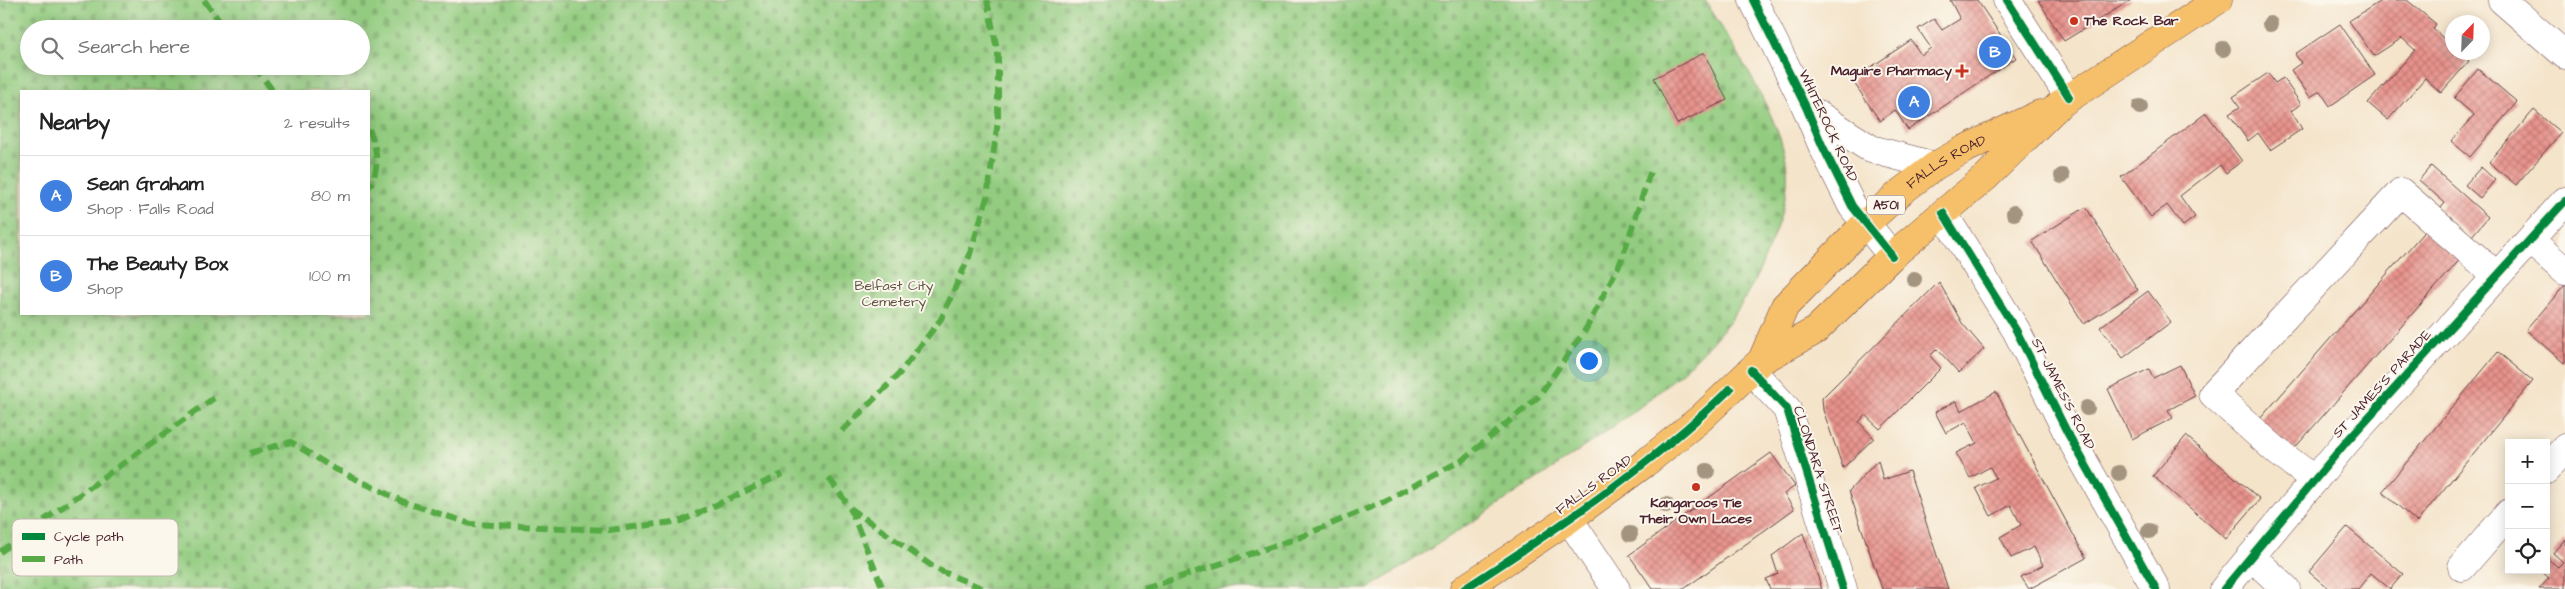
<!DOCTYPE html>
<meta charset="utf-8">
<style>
:root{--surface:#fff;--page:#f2f2f2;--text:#222;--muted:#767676;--line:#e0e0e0;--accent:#7c3aed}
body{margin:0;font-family:"Architects Daughter",sans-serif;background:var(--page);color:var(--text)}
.controls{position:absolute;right:15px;bottom:15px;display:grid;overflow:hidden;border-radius:0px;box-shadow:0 2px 12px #0003}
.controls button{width:45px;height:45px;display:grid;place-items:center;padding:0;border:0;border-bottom:1px solid var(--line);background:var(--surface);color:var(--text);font:25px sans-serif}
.compass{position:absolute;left:2445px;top:15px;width:45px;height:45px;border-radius:50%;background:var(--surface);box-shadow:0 2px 12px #0003;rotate:23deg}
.you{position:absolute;left:1588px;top:360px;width:18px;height:18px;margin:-12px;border:4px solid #fff;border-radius:50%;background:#1a73e8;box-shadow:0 0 0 8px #1a73e833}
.badge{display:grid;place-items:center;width:32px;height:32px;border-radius:50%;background:var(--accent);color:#fff;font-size:16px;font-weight:700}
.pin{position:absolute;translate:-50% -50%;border:2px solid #fff;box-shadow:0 1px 5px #0006}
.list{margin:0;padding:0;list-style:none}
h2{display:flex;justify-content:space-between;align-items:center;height:65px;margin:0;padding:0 20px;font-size:21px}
h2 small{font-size:16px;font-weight:400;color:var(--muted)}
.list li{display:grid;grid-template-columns:32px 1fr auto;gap:15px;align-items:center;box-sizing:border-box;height:80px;padding:0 20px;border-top:1px solid var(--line)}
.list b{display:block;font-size:19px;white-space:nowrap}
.list p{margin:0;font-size:16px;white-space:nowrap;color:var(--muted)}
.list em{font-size:16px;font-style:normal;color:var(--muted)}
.icon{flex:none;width:28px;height:28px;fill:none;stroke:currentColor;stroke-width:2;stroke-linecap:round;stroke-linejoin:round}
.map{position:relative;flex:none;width:2565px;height:589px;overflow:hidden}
.search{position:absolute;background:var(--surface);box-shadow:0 2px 12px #0003;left:20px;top:20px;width:350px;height:55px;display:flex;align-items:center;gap:12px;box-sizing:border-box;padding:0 18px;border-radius:28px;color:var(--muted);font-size:19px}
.panel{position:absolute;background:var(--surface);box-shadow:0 2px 12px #0003;left:20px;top:90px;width:350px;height:225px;border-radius:0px}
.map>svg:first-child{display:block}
.cemetery{fill:url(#cemetery-stones);stroke:#6e7656;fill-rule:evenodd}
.building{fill:url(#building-cross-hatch)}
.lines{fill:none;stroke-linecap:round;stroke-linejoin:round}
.minor-casing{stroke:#643d43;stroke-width:29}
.major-casing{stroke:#643d43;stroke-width:29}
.minor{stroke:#fff;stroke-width:28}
.major{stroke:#f6c06b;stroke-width:28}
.quiet{stroke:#57aa44;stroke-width:6;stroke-dasharray:12 6;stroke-linecap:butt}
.cycleway-casing{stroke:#fbf7ec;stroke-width:11}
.cycleway{stroke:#00873e;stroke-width:8}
.tree{fill:#a39480}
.poi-dot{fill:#c8321e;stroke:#fbf7ec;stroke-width:2}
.labels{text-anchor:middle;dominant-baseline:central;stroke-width:4;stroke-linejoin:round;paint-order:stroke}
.shield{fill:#fbf7ec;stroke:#7f6065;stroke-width:1}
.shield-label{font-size:12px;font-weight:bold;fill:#4a1f2b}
.poi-label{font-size:14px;font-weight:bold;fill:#4a1f2b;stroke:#fbf7ec;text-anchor:start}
.street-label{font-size:14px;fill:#4a1f2b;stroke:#fbf7ec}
.park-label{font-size:14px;fill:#605344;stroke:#fbf7ec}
.key{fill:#fbf7ec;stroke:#c6b6b2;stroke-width:1}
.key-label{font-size:14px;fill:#4a1f2b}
</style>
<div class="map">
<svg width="2565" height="589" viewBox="0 0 2565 589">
<defs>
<pattern id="cemetery-stones" width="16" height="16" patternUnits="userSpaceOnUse" patternTransform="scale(1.25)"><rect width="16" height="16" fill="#93cc80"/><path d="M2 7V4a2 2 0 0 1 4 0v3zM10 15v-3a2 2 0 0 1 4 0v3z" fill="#80af6f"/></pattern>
<pattern id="building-cross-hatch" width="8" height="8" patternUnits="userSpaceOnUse" patternTransform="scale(1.25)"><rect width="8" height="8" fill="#e8938c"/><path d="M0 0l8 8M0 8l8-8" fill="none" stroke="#be7773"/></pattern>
</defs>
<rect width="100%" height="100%" fill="#fbf7ec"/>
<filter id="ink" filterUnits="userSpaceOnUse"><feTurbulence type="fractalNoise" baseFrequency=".02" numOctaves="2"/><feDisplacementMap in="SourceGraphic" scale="10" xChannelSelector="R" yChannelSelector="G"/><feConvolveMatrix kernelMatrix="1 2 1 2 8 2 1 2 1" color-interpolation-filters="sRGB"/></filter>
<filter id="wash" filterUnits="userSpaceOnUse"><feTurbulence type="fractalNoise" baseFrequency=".0096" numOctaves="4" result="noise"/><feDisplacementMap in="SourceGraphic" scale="20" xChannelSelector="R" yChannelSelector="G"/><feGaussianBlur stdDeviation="1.12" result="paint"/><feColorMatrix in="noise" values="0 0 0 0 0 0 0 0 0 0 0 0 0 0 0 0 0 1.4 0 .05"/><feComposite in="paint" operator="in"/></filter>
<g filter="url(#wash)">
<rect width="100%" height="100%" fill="#f4e4ca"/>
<path class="cemetery" d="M 0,0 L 1705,0 C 1731,44 1784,121 1787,170 C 1789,193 1781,216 1773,237 C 1762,267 1748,298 1728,323 C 1685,378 1625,419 1568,458 C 1502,503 1435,546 1368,589 L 0,589 ZM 29,29 L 361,29 L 361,66 L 29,66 ZM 21,91 L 369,91 L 369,314 L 21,314 Z"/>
<g id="blocks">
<path class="building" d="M 1977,0 L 2016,58 L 1908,130 L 1895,110 L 1880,121 L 1852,80 L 1911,40 L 1921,55 L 1931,48 L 1918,29 L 1934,19 L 1942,30 L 1960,19 L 1950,0 Z
M 2038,0 L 2131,0 L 2064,41 Z
M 2382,0 L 2407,0 L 2436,24 L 2433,29 L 2452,46 L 2452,52 L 2459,52 L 2469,61 L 2441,93 L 2425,78 L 2388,120 L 2368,103 L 2415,50 L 2402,38 L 2374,56 L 2349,21 Z
M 2340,24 L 2375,75 L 2330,106 L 2320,91 L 2310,97 L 2291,70 L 2301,63 L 2295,54 Z
M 1704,53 L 1727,100 L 1677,124 L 1654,78 Z
M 2478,69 L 2517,102 L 2470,157 L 2451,141 L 2474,115 L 2454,98 Z
M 2268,73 L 2275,83 L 2283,78 L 2301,104 L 2291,111 L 2302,129 L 2270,150 L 2258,133 L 2248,141 L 2229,114 L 2240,107 L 2233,97 Z
M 2534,110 L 2561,133 L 2516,185 L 2489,162 Z
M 2206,113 L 2242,161 L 2226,173 L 2220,165 L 2180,196 L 2195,217 L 2183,226 L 2167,205 L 2151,217 L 2121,177 Z
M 2431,166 L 2488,217 L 2471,237 L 2440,209 L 2445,203 L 2419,180 Z
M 2481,167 L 2495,180 L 2480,198 L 2465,185 Z
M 2086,207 L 2138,290 L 2084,324 L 2032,241 Z
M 2429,226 L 2463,256 L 2293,450 L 2259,420 Z
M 1939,282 L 1962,323 L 1984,349 L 1959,373 L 1937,349 L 1930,356 L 1941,368 L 1880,429 L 1865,415 L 1859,422 L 1874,438 L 1843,468 L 1823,410 L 1822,398 Z
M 2565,285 L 2565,361 L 2564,363 L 2526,330 Z
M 2148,291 L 2171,322 L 2123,358 L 2100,327 Z
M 2498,352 L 2533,381 L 2417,522 L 2382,492 Z
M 2180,365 L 2195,396 L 2168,410 L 2173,418 L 2132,439 L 2108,389 L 2149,369 L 2153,378 Z
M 1996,392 L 2086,558 L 2029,589 L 2021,577 L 2043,565 L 2034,547 L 2011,558 L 2000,537 L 2021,525 L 2011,505 L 1991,516 L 1976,488 L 1996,478 L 1990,467 L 1970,478 L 1956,453 L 1977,443 L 1966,422 L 1946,433 L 1935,412 L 1956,401 L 1961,411 Z
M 2186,436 L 2260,499 L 2226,539 L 2153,476 Z
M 1771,453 L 1795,486 L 1784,494 L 1794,509 L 1684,589 L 1653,589 L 1629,555 Z
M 1878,460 L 1883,480 L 1909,471 L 1948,589 L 1882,589 L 1849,491 Z
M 2347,527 L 2403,574 L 2390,589 L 2371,573 L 2358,589 L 2329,589 L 2309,572 Z
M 1803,533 L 1822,589 L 1770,589 L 1766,579 L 1778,574 L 1772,556 Z
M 2565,539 L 2565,589 L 2539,589 L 2549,578 L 2540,570 L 2546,570 L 2546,560 L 2548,559 L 2558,567 L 2563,562 L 2553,553 Z"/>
</g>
</g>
<g filter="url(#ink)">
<use href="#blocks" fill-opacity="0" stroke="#643d43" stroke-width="1"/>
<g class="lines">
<g class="minor-casing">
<path id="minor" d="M 1753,0 L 1806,107 L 1822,145 L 1852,206 L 1892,256
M 2007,0 L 2069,97
M 2502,0 L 2565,55
M 1806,107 L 1871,149 L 1935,166
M 1943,213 L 2016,330 L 2067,432 L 2156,589
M 2530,240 L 2565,271
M 1751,370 L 1787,409 L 1843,589
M 2546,470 L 2565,448
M 2315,480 L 2278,452 L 2213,394 L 2401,192 L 2497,276
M 1569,519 L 1616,589
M 2252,557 L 2286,589
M 2462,567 L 2509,513
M 2224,589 L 2347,441 L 2565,201"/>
</g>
<g class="major-casing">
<g id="major">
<path id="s1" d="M 1762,360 L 1785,306 L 1865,224 L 1902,191 L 1935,166 L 1965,149 L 2040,114"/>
<path d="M 1464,589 L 1569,519 L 1644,464 L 1701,418 L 1762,360 L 1815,331 L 1892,256 L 1986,177 L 2060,104 L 2218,0"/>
</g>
</g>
<use href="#minor" class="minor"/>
<use href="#major" class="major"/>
<path class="quiet" d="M 204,0 L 225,29
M 254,66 L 273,91
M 369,129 C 377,149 381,168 369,187
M 842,431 L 899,374 L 941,319 L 969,257 L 987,198 L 998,121 L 998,54 L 987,0
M 250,453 L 291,442 L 333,468 L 404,502 L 471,524 L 609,530 L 681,521 L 783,474
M 829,478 L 850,508 L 936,569 L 984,589
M 850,508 L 883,589
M 0,552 L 214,398
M 1144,589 L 1298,538 L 1383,502 L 1464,459 L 1538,397 L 1586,329 L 1621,261 L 1651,170"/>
<g class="cycleway-casing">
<path id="cycleway" d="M 1753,0 L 1806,107 L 1822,145 L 1852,206 L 1892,256
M 2007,0 L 2069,97
M 1943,213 L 2016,330 L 2067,432 L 2156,589
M 1751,370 L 1787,409 L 1843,589
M 1464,589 C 1557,529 1650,466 1730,389
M 2224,589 L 2347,441 L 2565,201"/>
</g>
<use href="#cycleway" class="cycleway"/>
</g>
<g class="tree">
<circle cx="2270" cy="24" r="8"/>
<circle cx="2223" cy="49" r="8"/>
<circle cx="2140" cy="107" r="8"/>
<circle cx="2062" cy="176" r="8"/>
<circle cx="2014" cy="213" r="8"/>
<circle cx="1914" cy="279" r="8"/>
<circle cx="2087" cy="408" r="8"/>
<circle cx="1707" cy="471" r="8"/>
<circle cx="2119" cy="473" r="8"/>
<circle cx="1666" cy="505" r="8"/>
<circle cx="2149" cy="531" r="8"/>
<circle cx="1630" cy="534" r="8"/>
</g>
</g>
<g class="poi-dot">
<circle cx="2074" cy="21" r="5"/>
<path d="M1959.5 63.5h5v5h5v5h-5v5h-5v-5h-5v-5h5z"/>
<circle cx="1696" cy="487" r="5"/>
</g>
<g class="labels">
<rect class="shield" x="1867" y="195.5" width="38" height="19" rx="4"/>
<g class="shield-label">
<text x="1886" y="205">A501</text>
</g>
<g class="poi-label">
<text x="2084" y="21">The Rock Bar</text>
<text x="1952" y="71" text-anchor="end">Maguire Pharmacy</text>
<text x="1696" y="503" text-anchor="middle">Kangaroos Tie<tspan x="1696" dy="16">Their Own Laces</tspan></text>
</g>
<g class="street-label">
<text transform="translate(1828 126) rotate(65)">WHITEROCK ROAD</text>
<text stroke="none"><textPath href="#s1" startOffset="276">FALLS ROAD</textPath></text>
<text transform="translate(2382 384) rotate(-48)">ST JAMES'S PARADE</text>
<text transform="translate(2063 394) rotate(63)">ST JAMES'S ROAD</text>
<text transform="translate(1818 470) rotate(72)">CLONDARA STREET</text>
<text transform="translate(1594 485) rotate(-36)">FALLS ROAD</text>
</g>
<g class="park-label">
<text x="894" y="286">Belfast City<tspan x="894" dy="16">Cemetery</tspan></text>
</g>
</g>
<rect x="12" y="519" width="166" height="57" rx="8" class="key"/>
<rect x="22" y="533" width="23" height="7" fill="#00873e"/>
<rect x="22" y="556" width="23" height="6" fill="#57aa44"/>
<g class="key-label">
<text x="54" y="541">Cycle path</text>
<text x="54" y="564">Path</text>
</g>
</svg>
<div class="controls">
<button>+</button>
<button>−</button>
<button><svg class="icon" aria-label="locate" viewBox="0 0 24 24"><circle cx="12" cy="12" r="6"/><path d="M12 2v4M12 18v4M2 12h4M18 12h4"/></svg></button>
</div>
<svg class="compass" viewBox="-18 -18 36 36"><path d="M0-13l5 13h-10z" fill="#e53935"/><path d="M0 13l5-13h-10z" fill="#767676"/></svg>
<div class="you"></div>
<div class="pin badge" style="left:1914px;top:102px;background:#3f7fe0">A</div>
<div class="pin badge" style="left:1995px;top:52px;background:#3f7fe0">B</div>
<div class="search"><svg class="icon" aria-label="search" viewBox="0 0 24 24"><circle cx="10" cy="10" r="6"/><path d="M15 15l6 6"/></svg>Search here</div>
<section class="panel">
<h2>Nearby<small>2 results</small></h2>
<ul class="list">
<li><span class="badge" style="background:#3f7fe0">A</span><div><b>Sean Graham</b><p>Shop · Falls Road</p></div><em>80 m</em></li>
<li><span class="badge" style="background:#3f7fe0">B</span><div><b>The Beauty Box</b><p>Shop</p></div><em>100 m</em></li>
</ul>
</section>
</div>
